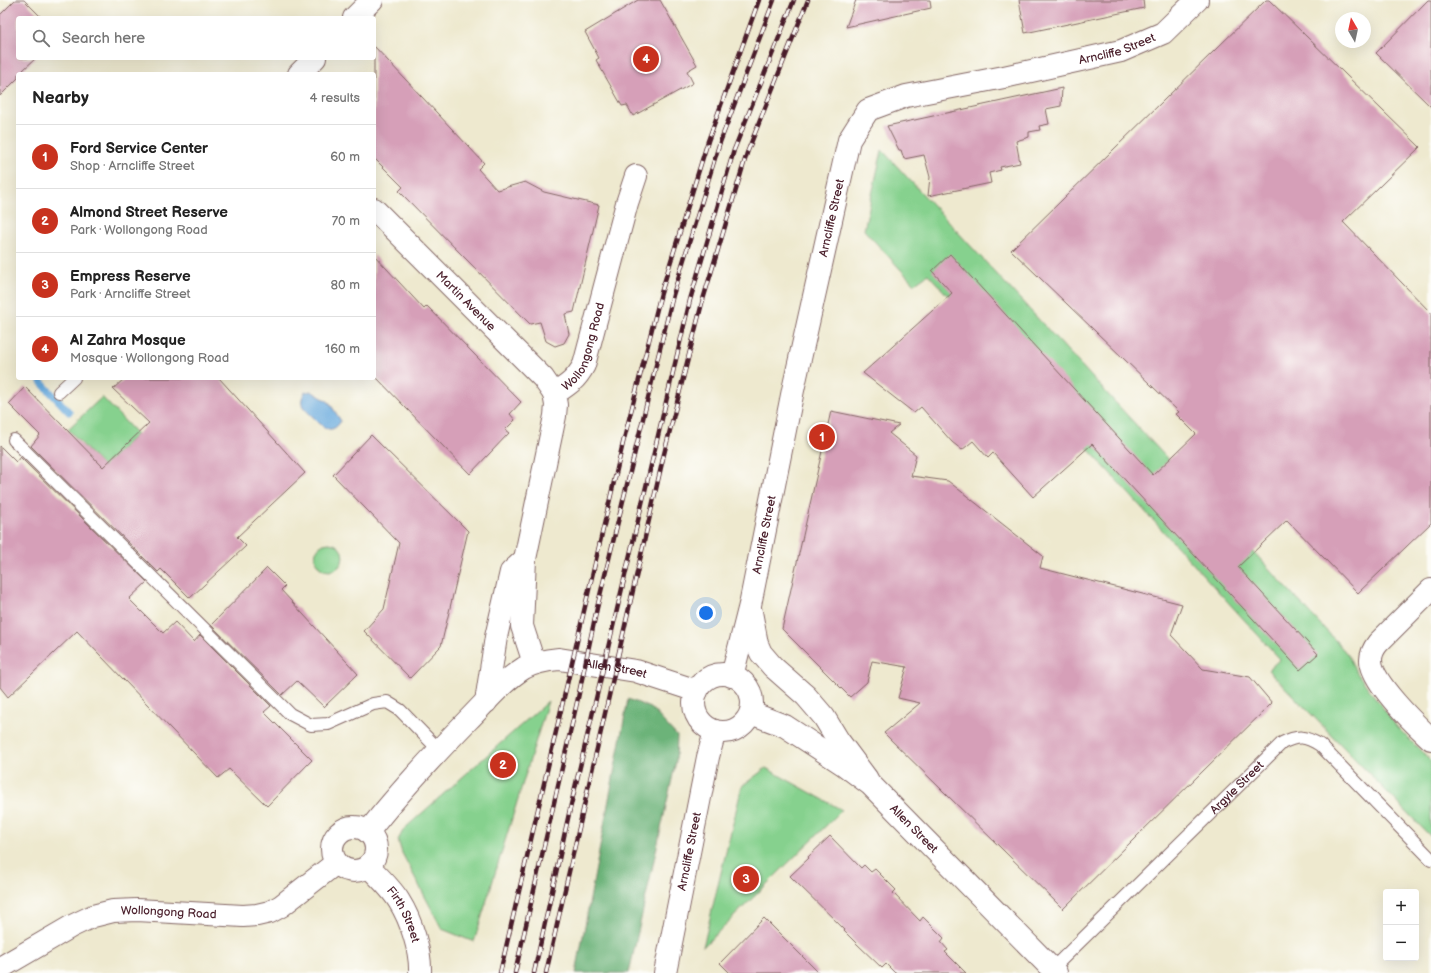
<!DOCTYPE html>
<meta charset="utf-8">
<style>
:root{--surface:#fff;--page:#f6f6f6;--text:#222;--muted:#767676;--line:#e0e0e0;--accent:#c8321e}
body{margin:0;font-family:"Balsamiq Sans",sans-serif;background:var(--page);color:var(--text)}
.controls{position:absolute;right:12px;bottom:12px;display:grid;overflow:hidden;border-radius:4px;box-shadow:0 4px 16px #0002}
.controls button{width:36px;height:36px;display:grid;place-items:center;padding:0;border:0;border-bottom:1px solid var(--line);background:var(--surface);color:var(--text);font:20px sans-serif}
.compass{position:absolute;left:1335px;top:12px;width:36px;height:36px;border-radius:50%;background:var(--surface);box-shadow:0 4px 16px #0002;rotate:351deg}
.you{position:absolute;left:706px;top:613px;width:14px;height:14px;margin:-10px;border:3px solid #fff;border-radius:50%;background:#1a73e8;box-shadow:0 0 0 6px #1a73e833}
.badge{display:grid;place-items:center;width:26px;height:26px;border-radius:50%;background:var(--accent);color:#fff;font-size:13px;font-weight:700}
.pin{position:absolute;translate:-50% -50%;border:2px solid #fff;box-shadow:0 1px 4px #0006}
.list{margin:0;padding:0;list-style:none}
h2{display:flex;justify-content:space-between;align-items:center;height:52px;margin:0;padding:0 16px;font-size:17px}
h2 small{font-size:13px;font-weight:400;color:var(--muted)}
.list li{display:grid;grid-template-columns:26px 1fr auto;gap:12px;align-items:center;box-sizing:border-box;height:64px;padding:0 16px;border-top:1px solid var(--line)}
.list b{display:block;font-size:15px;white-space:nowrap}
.list p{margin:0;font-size:13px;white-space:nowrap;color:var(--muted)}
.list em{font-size:13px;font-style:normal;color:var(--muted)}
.icon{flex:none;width:22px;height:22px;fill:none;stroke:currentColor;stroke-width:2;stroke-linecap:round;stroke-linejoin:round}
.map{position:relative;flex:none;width:1431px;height:973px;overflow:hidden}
.search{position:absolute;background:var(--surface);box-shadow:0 4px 16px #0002;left:16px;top:16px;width:360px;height:44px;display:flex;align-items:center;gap:10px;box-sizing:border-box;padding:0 14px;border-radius:4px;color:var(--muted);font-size:15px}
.panel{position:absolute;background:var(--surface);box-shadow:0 4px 16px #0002;left:16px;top:72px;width:360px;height:308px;border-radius:4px}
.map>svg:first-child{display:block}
.green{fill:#86d18e;stroke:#68785c}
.forest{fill:#6cb379;stroke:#5b6952}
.water{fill:#6aabde;stroke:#5a6584}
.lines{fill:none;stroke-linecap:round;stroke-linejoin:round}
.stream{stroke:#6aabde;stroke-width:7}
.building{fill:#d69fb8}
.service-casing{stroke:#836664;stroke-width:14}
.minor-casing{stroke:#836664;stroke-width:24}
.tertiary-casing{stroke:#836664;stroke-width:24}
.service{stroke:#fff;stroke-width:12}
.minor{stroke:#fff;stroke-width:22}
.tertiary{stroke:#fff;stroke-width:22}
.rail-casing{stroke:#4a1f2b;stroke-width:4.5}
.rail{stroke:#fdfcf7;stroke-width:3;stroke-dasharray:9;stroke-linecap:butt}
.labels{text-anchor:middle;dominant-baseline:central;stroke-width:3;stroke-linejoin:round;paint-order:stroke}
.street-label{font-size:12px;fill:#4a1f2b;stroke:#fdfcf7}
</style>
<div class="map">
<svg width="1431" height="973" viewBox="0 0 1431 973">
<rect width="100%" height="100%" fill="#fdfcf7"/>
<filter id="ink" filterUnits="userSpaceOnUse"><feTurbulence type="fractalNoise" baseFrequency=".025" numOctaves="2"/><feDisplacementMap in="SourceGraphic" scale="8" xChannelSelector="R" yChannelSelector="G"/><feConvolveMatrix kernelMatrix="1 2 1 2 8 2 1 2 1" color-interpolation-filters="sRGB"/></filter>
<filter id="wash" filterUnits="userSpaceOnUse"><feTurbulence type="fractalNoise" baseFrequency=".012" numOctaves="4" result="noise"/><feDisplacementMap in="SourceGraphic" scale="16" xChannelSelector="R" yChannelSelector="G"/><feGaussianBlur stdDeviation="0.9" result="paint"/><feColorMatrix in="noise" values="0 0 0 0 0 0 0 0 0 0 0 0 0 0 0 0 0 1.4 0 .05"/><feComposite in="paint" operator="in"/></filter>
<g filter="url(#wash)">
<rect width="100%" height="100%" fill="#eee9cf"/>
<path class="green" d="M 882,150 L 1335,640 L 1348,655 L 1355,670 L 1397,727 L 1431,761 L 1431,837 L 1268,670 L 1280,659 L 928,274 L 914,284 L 864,230 Z
M 102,397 L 137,434 L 103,467 L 68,429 Z
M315 557a14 14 0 1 1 28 0a14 14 0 1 1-28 0Z
M 548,701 L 474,942 L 442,929 L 402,853 L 398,840 L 404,829 Z
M 766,768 L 842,810 L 703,947 L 742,786 Z"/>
<path class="forest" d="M 628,699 L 651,708 L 677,736 L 676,761 L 629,973 L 576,973 Z"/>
<path class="water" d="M 311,391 L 329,402 L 341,421 C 331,437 322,426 313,417 C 310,414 304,409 302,405 C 301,400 302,397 305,392 Z"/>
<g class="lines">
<path class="stream" d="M 41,382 L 69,412"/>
</g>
<g id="blocks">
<path class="building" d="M 15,0 L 24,0 L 42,18 L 18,18 L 18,58 L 36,58 L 23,70 L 25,72 L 22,74 L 18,74 L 18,78 L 0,96 L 0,15 Z
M 638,0 L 660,0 L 697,65 L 687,71 L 693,83 L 633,116 L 627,105 L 622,106 L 596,60 L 599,58 L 585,32 Z
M 856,0 L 930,0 L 931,8 L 846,27 Z
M 1019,0 L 1143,0 L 1144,8 L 1025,33 Z
M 1266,0 L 1269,0 L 1420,147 L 1343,222 L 1431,313 L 1431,523 L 1358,593 L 1287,520 L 1238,567 L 1318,654 L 1300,670 L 1092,444 L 1033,497 L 993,453 L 988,458 L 973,441 L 962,450 L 952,442 L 921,407 L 914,413 L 863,373 L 952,293 L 932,271 L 950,254 L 1153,475 L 1196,434 L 1176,414 L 1179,412 L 1011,250 Z
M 1428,0 L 1431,0 L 1431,107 L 1376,53 Z
M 374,46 L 484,163 L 478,169 L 497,190 L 525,182 L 544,192 L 599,205 L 574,312 L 565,314 L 569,334 L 564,343 L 555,346 L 546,341 L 540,322 L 530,324 L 399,191 L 403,187 L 374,158 Z
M 1062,88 L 1061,106 L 1046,109 L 1049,124 L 1039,126 L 1040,130 L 1029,132 L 1029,137 L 1016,141 L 1020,163 L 1000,167 L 1001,170 L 989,173 L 991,183 L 928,196 L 930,177 L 924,155 L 904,159 L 901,150 L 899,150 L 887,126 Z
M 374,255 L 424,309 L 427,306 L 521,402 L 510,414 L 515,420 L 505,430 L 509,433 L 470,474 L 374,375 Z
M 125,378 L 219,378 L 305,473 L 237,537 L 246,546 L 190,598 L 161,569 L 158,572 L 31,446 L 40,435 L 9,404 L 25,387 L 103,467 L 149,423 L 113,389 Z
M 831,411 L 899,425 L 889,433 L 916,455 L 911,476 L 948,481 L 1043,556 L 1040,568 L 1182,604 L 1171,635 L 1203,669 L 1250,677 L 1272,703 L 1063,909 L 884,733 L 920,703 L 898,698 L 907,667 L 872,661 L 867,682 L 850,697 L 782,629 Z
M 371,435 L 468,531 L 441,646 L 410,678 L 364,631 L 384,609 L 399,543 L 333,475 Z
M 0,446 L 16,462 L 20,457 L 147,582 L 129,599 L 163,633 L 175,622 L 194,642 L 200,635 L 271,706 L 264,712 L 312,760 L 267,806 L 229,769 L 218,778 L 77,631 L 8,697 L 0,687 Z
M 267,568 L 285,586 L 281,590 L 358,674 L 324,707 L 297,681 L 282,695 L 211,625 Z
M 830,836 L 861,868 L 864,865 L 871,872 L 875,869 L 896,890 L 893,893 L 920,921 L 923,917 L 944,938 L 941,942 L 948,950 L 945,952 L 966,973 L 895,973 L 886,964 L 882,968 L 856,943 L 844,931 L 845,930 L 790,876 L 809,858 L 808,857 Z
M 764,918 L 819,973 L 730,973 L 720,963 Z"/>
</g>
</g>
<g filter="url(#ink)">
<use href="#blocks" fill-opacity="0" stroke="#836664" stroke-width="1"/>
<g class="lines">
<g class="service-casing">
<g id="service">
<path d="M 59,392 L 74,378"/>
<path d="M 14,440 L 290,714 L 311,725 L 328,724 L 373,704 L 387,702 L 400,710 L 439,750"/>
<path id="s1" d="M 1052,969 L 1282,743 C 1298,735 1305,736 1320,745 L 1431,859"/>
</g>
</g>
<g class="minor-casing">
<g id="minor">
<path d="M 354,18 L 372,0"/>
<path d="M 299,74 L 315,58"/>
<path id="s2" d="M 374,209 L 543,378 L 554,394"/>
<path d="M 1431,590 L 1378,643 C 1374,648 1371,654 1371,660 C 1371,682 1416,725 1431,739"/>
<path d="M 751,612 L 757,644 L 761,653 L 773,667 L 806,696 L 824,717 L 838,740 L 867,779"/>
<path id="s3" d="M 534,663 L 522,626 L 525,559 L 555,416 L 556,405 L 554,394 C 568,385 576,380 584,365 L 627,203 L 636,176"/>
<path id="s4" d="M 732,676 L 750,605 L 793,390 L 849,140 L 868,110 L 906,96 L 1004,77 L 1121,51 L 1163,33 L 1197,0"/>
<path d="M 486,702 L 496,637 L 511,572 L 524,560"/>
<path id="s5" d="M 665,973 L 708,757 L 715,731"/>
</g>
</g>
<g class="tertiary-casing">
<g id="tertiary">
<circle cx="723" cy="703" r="29"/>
<path id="s6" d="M 751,713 L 785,726 L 843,764 L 871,785 L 1056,973"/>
<circle cx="354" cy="849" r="22"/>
<path id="s7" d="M 368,832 C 399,792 433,756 468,720 C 486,702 503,681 524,668 C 535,662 547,660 559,659 L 636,671 L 697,691"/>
<path id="s8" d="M 368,866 C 379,877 391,888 399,901 C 411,920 421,951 420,973"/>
<path id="s9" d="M 0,968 L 72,926 L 93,916 L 113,911 L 137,910 L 243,916 L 257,915 L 270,912 L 281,906 L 336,863"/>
</g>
</g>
<use href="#service" class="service"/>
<use href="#minor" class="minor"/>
<use href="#tertiary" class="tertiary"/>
<g class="rail-casing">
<path id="rail" d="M 500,973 L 623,443 L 661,293 L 708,141 L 759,0
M 515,973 L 578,698 L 597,608 L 673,295 L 719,145 L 774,0
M 534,973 L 570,809 L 690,300 L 734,150 L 794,0
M 546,973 L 664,454 L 702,303 L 747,153 L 808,0"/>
</g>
<use href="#rail" class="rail"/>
</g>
</g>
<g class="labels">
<g class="street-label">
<text stroke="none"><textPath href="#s4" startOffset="841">Arncliffe Street</textPath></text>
<text stroke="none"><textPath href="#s4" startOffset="469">Arncliffe Street</textPath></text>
<text stroke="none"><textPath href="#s2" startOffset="130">Martin Avenue</textPath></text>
<text stroke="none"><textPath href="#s3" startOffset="333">Wollongong Road</textPath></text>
<text stroke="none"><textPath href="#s4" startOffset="145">Arncliffe Street</textPath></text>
<text stroke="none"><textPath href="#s7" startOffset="321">Allen Street</textPath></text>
<text stroke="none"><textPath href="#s1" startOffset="259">Argyle Street</textPath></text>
<text stroke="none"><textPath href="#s6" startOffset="202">Allen Street</textPath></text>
<text stroke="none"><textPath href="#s5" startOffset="124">Arncliffe Street</textPath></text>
<text stroke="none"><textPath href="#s9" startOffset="183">Wollongong Road</textPath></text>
<text stroke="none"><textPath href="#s8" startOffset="61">Firth Street</textPath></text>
</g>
</g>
</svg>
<div class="controls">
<button>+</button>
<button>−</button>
</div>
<svg class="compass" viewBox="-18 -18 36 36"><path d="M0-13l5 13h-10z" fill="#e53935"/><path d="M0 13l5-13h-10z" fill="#767676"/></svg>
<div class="you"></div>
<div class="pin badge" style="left:822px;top:437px">1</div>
<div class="pin badge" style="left:503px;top:765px">2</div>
<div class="pin badge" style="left:746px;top:879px">3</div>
<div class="pin badge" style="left:646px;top:59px">4</div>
<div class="search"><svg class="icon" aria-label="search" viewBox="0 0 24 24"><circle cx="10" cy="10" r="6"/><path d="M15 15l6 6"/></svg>Search here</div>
<section class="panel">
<h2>Nearby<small>4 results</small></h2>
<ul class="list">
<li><span class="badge">1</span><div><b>Ford Service Center</b><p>Shop · Arncliffe Street</p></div><em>60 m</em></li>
<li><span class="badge">2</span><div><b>Almond Street Reserve</b><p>Park · Wollongong Road</p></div><em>70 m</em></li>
<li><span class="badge">3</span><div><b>Empress Reserve</b><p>Park · Arncliffe Street</p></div><em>80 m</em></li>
<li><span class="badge">4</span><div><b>Al Zahra Mosque</b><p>Mosque · Wollongong Road</p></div><em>160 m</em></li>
</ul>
</section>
</div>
